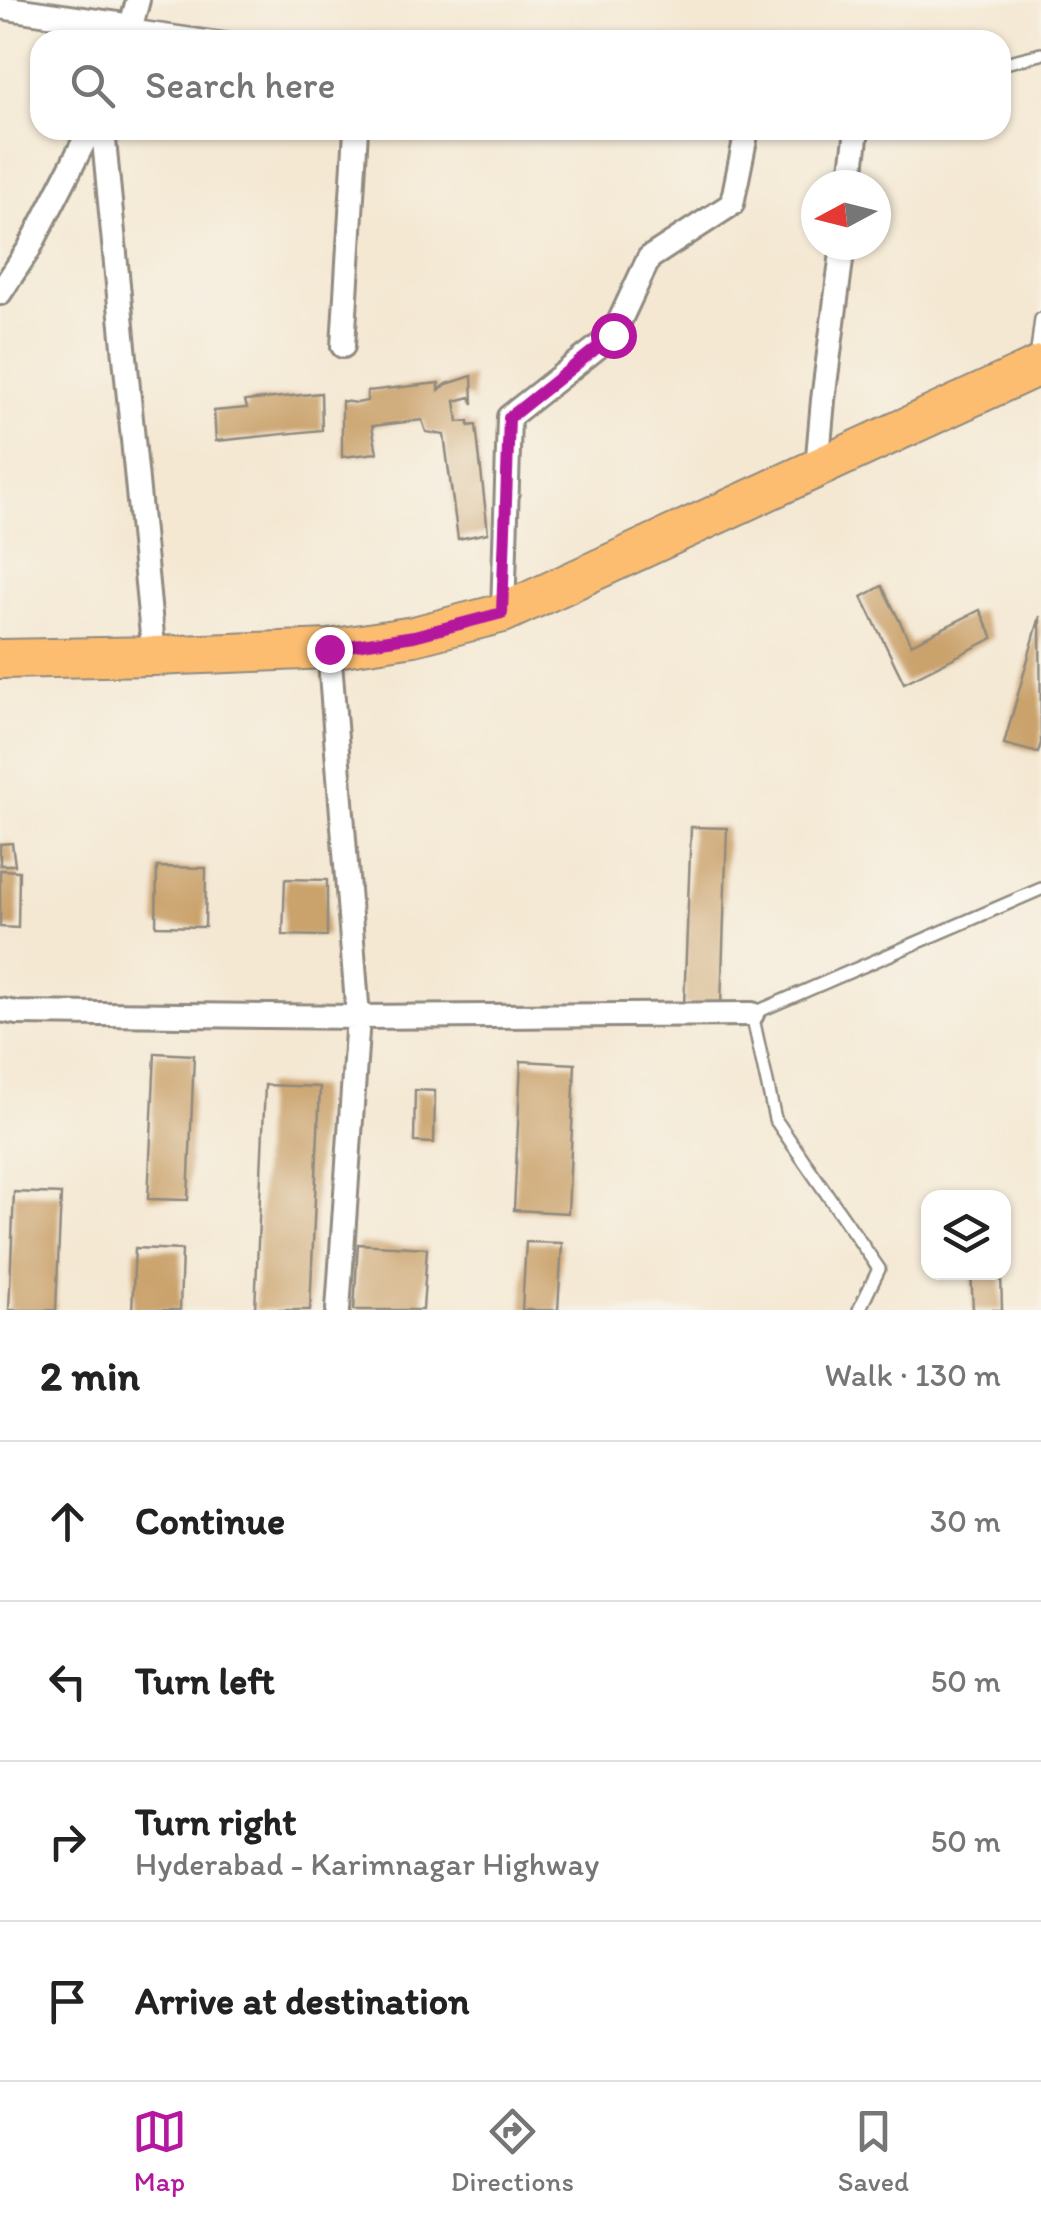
<!DOCTYPE html>
<meta charset="utf-8">
<style>
:root{--surface:#fff;--page:#f2f2f2;--text:#222;--muted:#767676;--line:#e0e0e0;--accent:#b5179e}
body{margin:0;font-family:Itim,sans-serif;background:var(--page);color:var(--text)}
.controls{position:absolute;right:30px;bottom:30px;display:grid;overflow:hidden;border-radius:20px;box-shadow:0 2px 8px #0004}
.controls button{width:90px;height:90px;display:grid;place-items:center;padding:0;border:0;border-bottom:2px solid var(--line);background:var(--surface);color:var(--text);font:50px sans-serif}
.compass{position:absolute;left:801px;top:170px;width:90px;height:90px;border-radius:50%;background:var(--surface);box-shadow:0 2px 8px #0004;rotate:263deg}
.stop{position:absolute;width:30px;height:30px;margin:-22px;border:8px solid #b5179e;border-radius:50%;background:#fff}
.stop.end{background:#b5179e;border-color:#fff;box-shadow:0 2px 10px #0008}
.list{margin:0;padding:0;list-style:none}
h2{display:flex;justify-content:space-between;align-items:center;height:130px;margin:0;padding:0 40px;font-size:42px}
h2 small{font-size:32px;font-weight:400;color:var(--muted)}
.list li{display:grid;grid-template-columns:65px 1fr auto;gap:30px;align-items:center;box-sizing:border-box;height:160px;padding:0 40px;border-top:2px solid var(--line)}
.list b{display:block;font-size:38px;white-space:nowrap}
.list p{margin:0;font-size:32px;white-space:nowrap;color:var(--muted)}
.list em{font-size:32px;font-style:normal;color:var(--muted)}
.icon{flex:none;width:55px;height:55px;fill:none;stroke:currentColor;stroke-width:2;stroke-linecap:round;stroke-linejoin:round}
.map{position:relative;flex:none;width:1041px;height:1310px;overflow:hidden}
.search{position:absolute;background:var(--surface);box-shadow:0 2px 8px #0004;left:30px;right:30px;top:30px;height:110px;display:flex;align-items:center;gap:25px;box-sizing:border-box;padding:0 35px;border-radius:30px;color:var(--muted);font-size:38px}
.sheet{height:770px;background:var(--surface)}
nav{display:flex;justify-content:space-around;align-items:center;box-sizing:border-box;height:140px;border-top:2px solid var(--line);background:var(--surface);font-size:28px;color:var(--muted)}
nav a{display:grid;justify-items:center;gap:5px}
nav .on{color:var(--accent)}
.map>svg:first-child{display:block}
.building{fill:#caa26c}
.lines{fill:none;stroke-linecap:round;stroke-linejoin:round}
.lane-casing{stroke:#908a7f;stroke-width:16}
.street-casing{stroke:#908a7f;stroke-width:28}
.primary-casing{stroke:#908a7f;stroke-width:42}
.lane{stroke:#fff;stroke-width:11}
.street{stroke:#fff;stroke-width:22}
.primary{stroke:#fcbd6f;stroke-width:38}
.route{stroke:#b5179e;stroke-width:12}
</style>
<div class="map">
<svg width="1041" height="1310" viewBox="0 0 1041 1310">
<rect width="100%" height="100%" fill="#f7f3e8"/>
<filter id="ink" filterUnits="userSpaceOnUse"><feTurbulence type="fractalNoise" baseFrequency=".01" numOctaves="2"/><feDisplacementMap in="SourceGraphic" scale="20" xChannelSelector="R" yChannelSelector="G"/><feConvolveMatrix kernelMatrix="1 2 1 2 8 2 1 2 1" color-interpolation-filters="sRGB"/></filter>
<filter id="wash" filterUnits="userSpaceOnUse"><feTurbulence type="fractalNoise" baseFrequency=".0048" numOctaves="4" result="noise"/><feDisplacementMap in="SourceGraphic" scale="40" xChannelSelector="R" yChannelSelector="G"/><feGaussianBlur stdDeviation="2.25" result="paint"/><feColorMatrix in="noise" values="0 0 0 0 0 0 0 0 0 0 0 0 0 0 0 0 0 1.4 0 .05"/><feComposite in="paint" operator="in"/></filter>
<g filter="url(#wash)">
<rect width="100%" height="100%" fill="#f4e8d3"/>
<g id="blocks">
<path class="building" d="M 472,376 L 473,404 L 470,397 L 455,401 L 458,422 L 469,421 L 469,426 L 476,425 L 488,533 L 458,539 L 444,435 L 426,432 L 422,420 L 372,426 L 377,453 L 342,457 L 342,401 L 357,403 L 367,401 L 367,391 L 439,383 L 439,390 L 447,384 Z
M 321,393 L 322,430 L 216,441 L 214,411 L 247,408 L 245,401 Z
M 882,586 L 911,644 L 980,610 L 993,638 L 904,683 L 862,597 Z
M 1040,616 L 1041,743 L 1038,753 L 1004,744 Z
M 691,827 L 727,828 L 721,1006 L 684,1005 Z
M 12,843 L 15,865 L 0,865 L 0,844 Z
M 157,867 L 206,868 L 205,927 L 156,926 Z
M 0,870 L 19,871 L 18,928 L 0,927 Z
M 285,879 L 327,880 L 327,936 L 283,935 Z
M 155,1053 L 194,1055 L 188,1200 L 148,1199 Z
M 521,1061 L 575,1064 L 568,1213 L 514,1210 Z
M 265,1085 L 320,1087 L 310,1310 L 255,1310 Z
M 415,1090 L 435,1091 L 434,1143 L 414,1142 Z
M 14,1192 L 61,1194 L 56,1310 L 9,1310 Z
M 526,1242 L 562,1243 L 558,1310 L 522,1310 Z
M 358,1244 L 427,1248 L 423,1310 L 354,1310 Z
M 135,1248 L 182,1250 L 180,1310 L 132,1310 Z
M 971,1272 L 1001,1272 L 1002,1310 L 973,1310 Z"/>
</g>
</g>
<g filter="url(#ink)">
<use href="#blocks" fill-opacity="0" stroke="#908a7f" stroke-width="2.5"/>
<g class="lines">
<g class="lane-casing">
<path id="lane" d="M 132,26 L 232,40
M 1001,64 L 1041,54
M 1036,359 L 1041,319
M 859,1310 L 879,1269 L 775,1119 L 752,1014 L 1041,889"/>
</g>
<g class="street-casing">
<path id="street" d="M 0,7 L 132,26
M 128,37 L 138,0
M 103,130 L 154,656
M 850,185 L 857,130
M 0,293 L 29,249 L 90,130
M 343,346 L 356,130
M 817,468 L 823,400 L 843,245
M 503,613 L 509,417 L 613,335 L 649,258 L 732,204 L 747,130
M 329,649 L 358,1017 L 338,1310
M 0,1010 L 17,1013 L 358,1017 L 752,1014"/>
</g>
<g class="primary-casing">
<path id="primary" d="M 0,659 L 154,656 L 329,649 L 414,636 L 503,613 L 1041,365"/>
</g>
<use href="#lane" class="lane"/>
<use href="#street" class="street"/>
<use href="#primary" class="primary"/>
</g>
</g>
<g class="lines" filter="url(#ink)">
<path class="route" d="M 329,649 L 414,636 L 502,613 L 509,418 L 613,335"/>
</g>
</svg>
<div class="controls">
<button><svg class="icon" aria-label="layers" viewBox="0 0 24 24"><path d="M12 4l9 5-9 5-9-5zM3 14l9 5 9-5"/></svg></button>
</div>
<svg class="compass" viewBox="-18 -18 36 36"><path d="M0-13l5 13h-10z" fill="#e53935"/><path d="M0 13l5-13h-10z" fill="#767676"/></svg>
<div class="stop" style="left:613px;top:335px"></div>
<div class="stop end" style="left:329px;top:649px"></div>
<div class="search"><svg class="icon" aria-label="search" viewBox="0 0 24 24"><circle cx="10" cy="10" r="6"/><path d="M15 15l6 6"/></svg>Search here</div>
</div>
<section class="sheet">
<h2>2 min<small>Walk · 130 m</small></h2>
<ul class="list">
<li><svg class="icon" aria-label="ahead" viewBox="0 0 24 24"><path d="M12 20V5M6 11l6-6 6 6"/></svg><div><b>Continue</b></div><em>30 m</em></li>
<li><svg class="icon" aria-label="left" viewBox="0 0 24 24"><path d="M17 20v-9H6M10 6l-5 5 5 5"/></svg><div><b>Turn left</b></div><em>50 m</em></li>
<li><svg class="icon" aria-label="right" viewBox="0 0 24 24"><path d="M7 20v-9h11M14 6l5 5-5 5"/></svg><div><b>Turn right</b><p>Hyderabad - Karimnagar Highway</p></div><em>50 m</em></li>
<li><svg class="icon" aria-label="arrive" viewBox="0 0 24 24"><path d="M6 21V4h12l-3 4 3 4H6"/></svg><div><b>Arrive at destination</b></div></li>
</ul>
</section>
<nav>
<a class="on"><svg class="icon" aria-label="map" viewBox="0 0 24 24"><path d="M3 6l6-2 6 2 6-2v14l-6 2-6-2-6 2zM9 4v14M15 6v14"/></svg>Map</a>
<a><svg class="icon" aria-label="directions" viewBox="0 0 24 24"><path d="M12 3l9 9-9 9-9-9zM9 14v-3h6M13 9l2 2-2 2"/></svg>Directions</a>
<a><svg class="icon" aria-label="saved" viewBox="0 0 24 24"><path d="M7 4h10v16l-5-4-5 4z"/></svg>Saved</a>
</nav>
